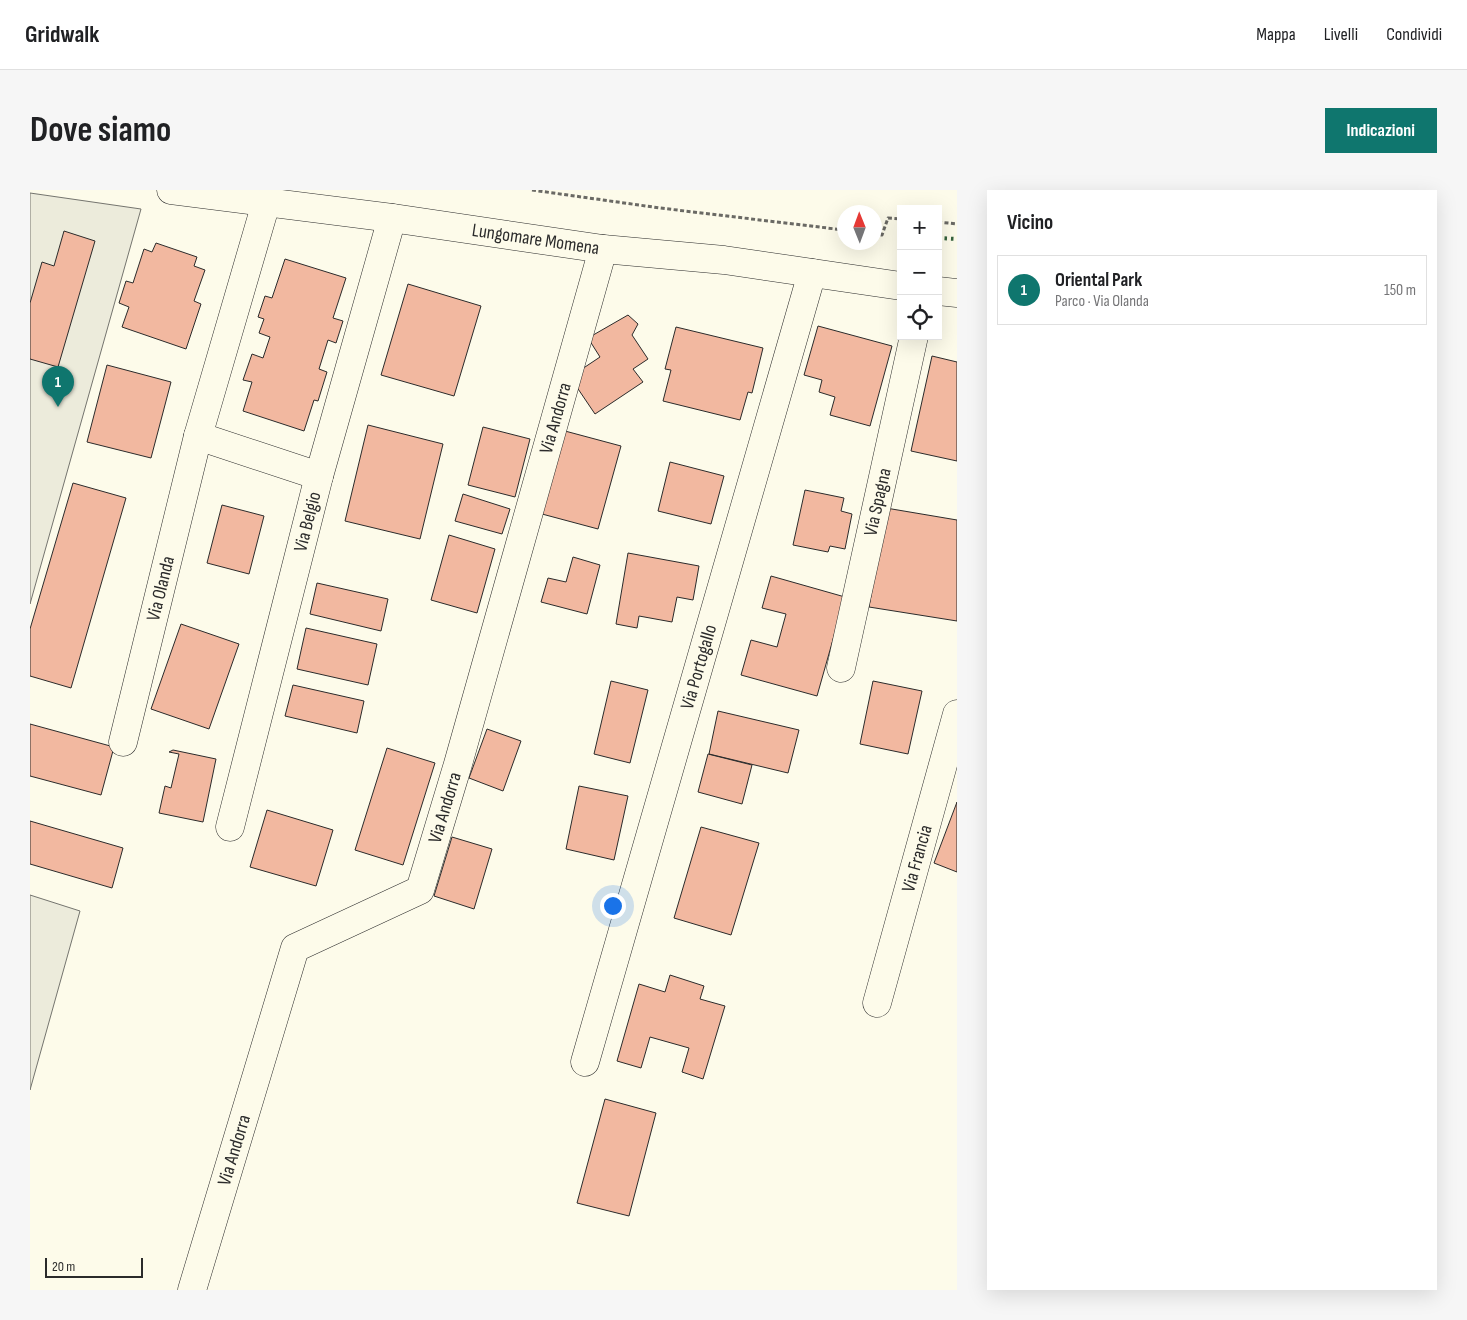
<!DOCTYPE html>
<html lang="it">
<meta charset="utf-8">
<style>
:root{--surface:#fff;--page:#f6f6f6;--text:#202124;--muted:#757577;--line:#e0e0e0;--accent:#0f766e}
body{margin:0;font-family:"Sofia Sans Condensed",sans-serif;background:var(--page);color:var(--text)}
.controls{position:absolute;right:15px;top:15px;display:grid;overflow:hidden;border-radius:0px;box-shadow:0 5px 20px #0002}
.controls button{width:45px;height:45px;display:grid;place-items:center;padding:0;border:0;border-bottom:1px solid var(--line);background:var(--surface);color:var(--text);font:25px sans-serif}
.compass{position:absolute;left:807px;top:15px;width:45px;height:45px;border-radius:50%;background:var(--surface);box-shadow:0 5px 20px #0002;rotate:359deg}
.scale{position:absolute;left:15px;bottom:12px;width:98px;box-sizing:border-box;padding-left:5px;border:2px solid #2b2b2b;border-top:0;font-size:14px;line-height:18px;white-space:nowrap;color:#2b2b2b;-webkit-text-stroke:4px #fdfbea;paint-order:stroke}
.you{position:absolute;left:582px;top:715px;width:18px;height:18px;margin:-12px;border:4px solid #fff;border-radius:50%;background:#1a73e8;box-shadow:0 0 0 8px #1a73e833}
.badge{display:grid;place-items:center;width:32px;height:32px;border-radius:50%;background:var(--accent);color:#fff;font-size:16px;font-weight:700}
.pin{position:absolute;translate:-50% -41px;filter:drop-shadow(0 1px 2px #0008)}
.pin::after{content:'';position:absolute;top:26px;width:18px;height:15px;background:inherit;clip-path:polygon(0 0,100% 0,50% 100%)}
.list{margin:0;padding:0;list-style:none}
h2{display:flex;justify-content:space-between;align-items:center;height:65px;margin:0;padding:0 20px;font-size:21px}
h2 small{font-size:16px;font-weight:400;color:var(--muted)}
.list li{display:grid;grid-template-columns:32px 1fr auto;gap:15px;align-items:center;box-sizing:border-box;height:70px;margin:0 10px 10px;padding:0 10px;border:1px solid var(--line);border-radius:0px}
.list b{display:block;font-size:19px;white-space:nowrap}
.list p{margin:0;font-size:16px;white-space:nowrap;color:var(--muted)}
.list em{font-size:16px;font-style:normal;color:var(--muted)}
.icon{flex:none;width:28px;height:28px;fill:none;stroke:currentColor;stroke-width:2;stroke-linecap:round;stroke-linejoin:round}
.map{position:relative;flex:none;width:927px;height:1100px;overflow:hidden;border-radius:0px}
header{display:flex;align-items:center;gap:30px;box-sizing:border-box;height:70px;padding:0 25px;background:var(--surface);border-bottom:1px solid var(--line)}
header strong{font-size:24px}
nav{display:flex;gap:28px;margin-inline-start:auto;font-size:18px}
.intro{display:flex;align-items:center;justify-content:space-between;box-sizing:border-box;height:120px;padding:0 30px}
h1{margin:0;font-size:35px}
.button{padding:12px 22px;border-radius:0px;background:var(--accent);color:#fff;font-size:18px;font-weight:700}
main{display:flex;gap:30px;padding:0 30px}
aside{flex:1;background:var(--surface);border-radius:0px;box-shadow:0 5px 20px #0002}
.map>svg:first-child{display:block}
.green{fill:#ecebdb;stroke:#74746e}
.building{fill:#f2b8a0;stroke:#2b2b2b}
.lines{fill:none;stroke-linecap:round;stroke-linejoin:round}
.minor-casing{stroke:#2b2b2b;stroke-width:29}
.path{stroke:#6a6964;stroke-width:3;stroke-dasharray:4 2.5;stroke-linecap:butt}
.minor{stroke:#fdfbea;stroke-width:28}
.hedge{stroke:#34623c;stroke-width:4;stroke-dasharray:2.5 4;stroke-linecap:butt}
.labels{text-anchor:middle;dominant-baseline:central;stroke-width:4;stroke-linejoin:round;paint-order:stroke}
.street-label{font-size:19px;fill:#2b2b2b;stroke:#fdfbea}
</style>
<header>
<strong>Gridwalk</strong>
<nav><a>Mappa</a><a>Livelli</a><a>Condividi</a></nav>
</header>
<div class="intro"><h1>Dove siamo</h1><a class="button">Indicazioni</a></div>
<main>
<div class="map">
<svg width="927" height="1100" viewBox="0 0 927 1100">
<rect width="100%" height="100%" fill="#fdfbea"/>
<path class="green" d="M 0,3 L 111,19 L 0,414 Z
M 0,705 L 50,721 L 0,900 Z"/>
<path class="building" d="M 34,41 L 65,51 L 28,177 L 0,169 L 0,113 L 12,72 L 24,76 Z
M 126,53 L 167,67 L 164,76 L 175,80 L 164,111 L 171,114 L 156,159 L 92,137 L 99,117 L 89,113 L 96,91 L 103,93 L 114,59 L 122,62 Z
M 255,69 L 316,88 L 303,128 L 313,131 L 306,153 L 298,150 L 289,179 L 297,182 L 288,211 L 284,210 L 274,241 L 213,221 L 222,192 L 213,190 L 222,164 L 233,168 L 240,147 L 229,143 L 234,129 L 228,127 L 235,106 L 242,108 Z
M 378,94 L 451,116 L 424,206 L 351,185 Z
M 598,125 L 608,134 L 602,145 L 618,169 L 603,179 L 613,192 L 565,224 L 540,187 L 570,167 L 558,148 Z
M 788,136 L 862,156 L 840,236 L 800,225 L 805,207 L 789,202 L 792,190 L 774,185 Z
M 646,137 L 733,158 L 722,203 L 718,202 L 710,230 L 633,211 L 641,180 L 635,179 Z
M 902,166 L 927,172 L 927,271 L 881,261 Z
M 77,175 L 141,192 L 121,268 L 57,252 Z
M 338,235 L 413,254 L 390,349 L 315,331 Z
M 453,237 L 500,249 L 485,307 L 438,295 Z
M 535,241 L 591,256 L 568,339 L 512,324 Z
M 640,272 L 694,286 L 681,334 L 628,321 Z
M 43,293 L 96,308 L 41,498 L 0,486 L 0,439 Z
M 775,300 L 814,308 L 811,321 L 822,324 L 815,359 L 800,356 L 798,362 L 763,355 Z
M 433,304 L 480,319 L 472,344 L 425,331 Z
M 192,315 L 234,326 L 219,384 L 177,373 Z
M 856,318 L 927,330 L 927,431 L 839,417 Z
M 419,345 L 465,359 L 447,423 L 401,410 Z
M 598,363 L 669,376 L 663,410 L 647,407 L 642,432 L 609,426 L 607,438 L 586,434 Z
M 543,367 L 570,375 L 557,424 L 511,412 L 518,388 L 536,392 Z
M 741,386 L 815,407 L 787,506 L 711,485 L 721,450 L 747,457 L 756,424 L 732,418 Z
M 287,393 L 358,409 L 351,441 L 280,424 Z
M 151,434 L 209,454 L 179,539 L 121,519 Z
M 276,438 L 347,454 L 338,495 L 267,479 Z
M 581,491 L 618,500 L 600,573 L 564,564 Z
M 843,491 L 892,501 L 878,564 L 830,554 Z
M 263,495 L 334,511 L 327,543 L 255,526 Z
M 688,521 L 769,540 L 758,583 L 679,564 Z
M 0,534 L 84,557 L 71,605 L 0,586 Z
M 457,539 L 491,551 L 473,601 L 439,588 Z
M 357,558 L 405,573 L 373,675 L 325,660 Z
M 143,560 L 186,569 L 173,632 L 129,623 L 135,596 L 141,598 L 149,564 L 139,562 Z
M 678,564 L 722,575 L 712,614 L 668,602 Z
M 549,596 L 598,606 L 584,670 L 536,659 Z
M 927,612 L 927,682 L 904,673 Z
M 237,620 L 303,640 L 286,696 L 220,677 Z
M 0,631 L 93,658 L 82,698 L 0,674 Z
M 671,637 L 729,653 L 701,745 L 644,728 Z
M 422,647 L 462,659 L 444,719 L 404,706 Z
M 640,785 L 674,796 L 670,809 L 695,816 L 673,889 L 652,882 L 659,858 L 620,847 L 611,878 L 587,871 L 609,794 L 635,802 Z
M 575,909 L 626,923 L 599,1026 L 547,1013 Z"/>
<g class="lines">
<g class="minor-casing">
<g id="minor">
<path id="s1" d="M 141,0 L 362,28 L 573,59 L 694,70 L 871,96"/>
<path d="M 908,101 L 927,103"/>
<path d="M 168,246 L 289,286"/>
<path id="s2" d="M 811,478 L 884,146"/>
<path id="s3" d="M 93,552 L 168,246 L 236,13"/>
<path id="s4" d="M 200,637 L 289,286 L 362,28"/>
<path id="s5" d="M 847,813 L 927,524"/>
<path id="s6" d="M 555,872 L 782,83"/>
<path id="s7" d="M 162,1100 L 265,758 L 390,700 L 428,574 L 573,59"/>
</g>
</g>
<path class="path" d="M 502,0 L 630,18 L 814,40
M 908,32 L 927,34
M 844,44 L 852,45 L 858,28 L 871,29"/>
<use href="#minor" class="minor"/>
<path class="hedge" d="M 908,48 L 927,49"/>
</g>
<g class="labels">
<g class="street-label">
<text stroke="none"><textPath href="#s1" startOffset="368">Lungomare Momena</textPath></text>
<text stroke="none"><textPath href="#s7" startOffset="986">Via Andorra</textPath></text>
<text stroke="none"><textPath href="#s2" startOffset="170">Via Spagna</textPath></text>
<text stroke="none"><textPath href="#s4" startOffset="315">Via Belgio</textPath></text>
<text stroke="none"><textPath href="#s3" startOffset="158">Via Olanda</textPath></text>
<text stroke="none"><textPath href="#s6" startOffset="411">Via Portogallo</textPath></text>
<text stroke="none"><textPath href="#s7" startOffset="581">Via Andorra</textPath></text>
<text stroke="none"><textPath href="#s5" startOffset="150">Via Francia</textPath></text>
<text stroke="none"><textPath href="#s7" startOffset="146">Via Andorra</textPath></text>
</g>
</g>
</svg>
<div class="controls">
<button>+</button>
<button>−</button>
<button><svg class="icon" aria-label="locate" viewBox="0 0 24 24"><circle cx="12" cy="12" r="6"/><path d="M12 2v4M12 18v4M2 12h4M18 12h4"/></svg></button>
</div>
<svg class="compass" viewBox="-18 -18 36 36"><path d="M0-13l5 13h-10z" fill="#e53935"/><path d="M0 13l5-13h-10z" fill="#757577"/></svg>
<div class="scale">20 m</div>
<div class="you"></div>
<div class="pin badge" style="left:28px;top:217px">1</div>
</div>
<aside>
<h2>Vicino<small></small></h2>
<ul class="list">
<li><span class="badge">1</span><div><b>Oriental Park</b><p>Parco · Via Olanda</p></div><em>150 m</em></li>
</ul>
</aside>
</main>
